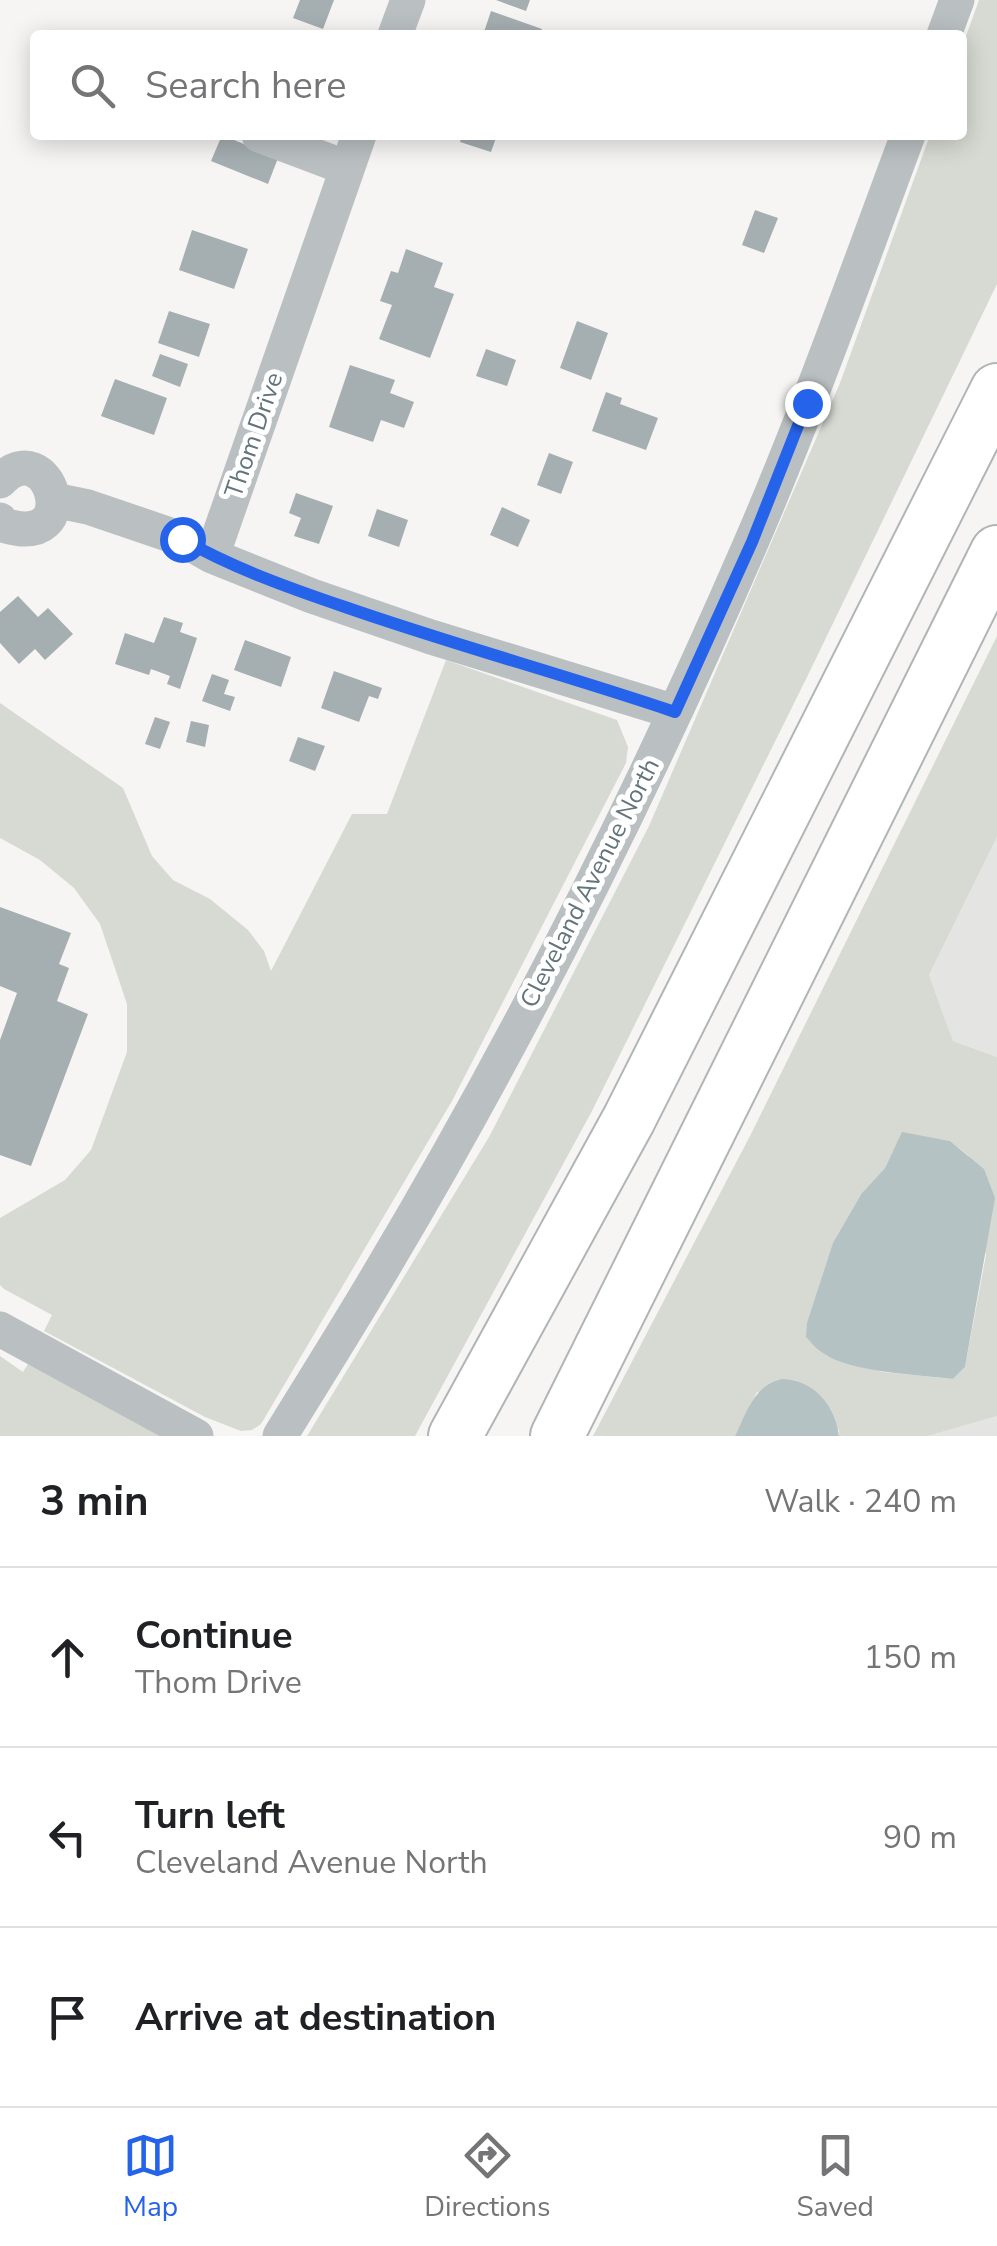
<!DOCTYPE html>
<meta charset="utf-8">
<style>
:root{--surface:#fff;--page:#f6f6f6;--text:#202124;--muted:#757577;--line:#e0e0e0;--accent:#2563eb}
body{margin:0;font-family:"Nunito Sans",sans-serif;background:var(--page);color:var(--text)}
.stop{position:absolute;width:30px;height:30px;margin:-22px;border:8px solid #2563eb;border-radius:50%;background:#fff}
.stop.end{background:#2563eb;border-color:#fff;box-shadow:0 2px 10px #0008}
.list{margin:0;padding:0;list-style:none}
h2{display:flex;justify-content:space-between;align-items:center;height:130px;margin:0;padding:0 40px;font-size:42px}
h2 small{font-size:32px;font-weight:400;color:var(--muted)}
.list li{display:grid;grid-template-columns:65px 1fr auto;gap:30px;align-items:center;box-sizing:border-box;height:180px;padding:0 40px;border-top:2px solid var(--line)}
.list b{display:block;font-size:38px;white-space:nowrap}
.list p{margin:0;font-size:32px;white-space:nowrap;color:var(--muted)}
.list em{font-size:32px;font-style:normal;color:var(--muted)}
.icon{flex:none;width:55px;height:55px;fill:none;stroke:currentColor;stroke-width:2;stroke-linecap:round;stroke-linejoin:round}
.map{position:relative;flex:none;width:997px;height:1436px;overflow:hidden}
.search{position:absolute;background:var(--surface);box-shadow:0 5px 25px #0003;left:30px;right:30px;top:30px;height:110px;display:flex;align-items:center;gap:25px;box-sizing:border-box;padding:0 35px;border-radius:10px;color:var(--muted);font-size:38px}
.sheet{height:670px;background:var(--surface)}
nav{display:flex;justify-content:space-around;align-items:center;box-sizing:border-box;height:140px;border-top:2px solid var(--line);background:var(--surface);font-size:28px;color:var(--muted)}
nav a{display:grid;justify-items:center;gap:5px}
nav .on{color:var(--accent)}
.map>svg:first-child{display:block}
.built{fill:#e4e5e3}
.green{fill:#d6dad2;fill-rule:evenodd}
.water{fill:#b4c2c4}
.building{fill:#a5aeb1}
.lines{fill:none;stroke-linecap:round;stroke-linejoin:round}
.highway-casing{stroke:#b0b5b7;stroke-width:56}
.minor{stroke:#bac0c2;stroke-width:35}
.highway{stroke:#fff;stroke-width:52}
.route{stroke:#2563eb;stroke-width:12}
.labels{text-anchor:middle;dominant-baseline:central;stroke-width:10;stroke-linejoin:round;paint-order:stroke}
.street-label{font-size:25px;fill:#63757b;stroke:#fff}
</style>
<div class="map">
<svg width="997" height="1436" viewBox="0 0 997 1436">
<rect width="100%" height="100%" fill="#f6f5f3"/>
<path class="built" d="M 997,837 L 997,1057 L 953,1041 L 929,975 Z
M 997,1416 L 997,1436 L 928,1436 Z"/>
<path class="green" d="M 979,0 L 997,0 L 997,284 L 809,673 L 592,1111 L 415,1436 L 307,1436 L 489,1137 L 649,826 L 840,383 L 930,135 L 962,135 L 962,47 Z
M 997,636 L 997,837 L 929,975 L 953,1041 L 997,1057 L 997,1416 L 928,1436 L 839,1436 L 839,1430 L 757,1392 L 735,1436 L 593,1436 L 750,1136 ZM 902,1133 L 950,1141 L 969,1156 L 986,1255 L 965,1367 L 953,1379 L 883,1372 L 826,1356 L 862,1193 L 885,1168 Z
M 446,660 L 617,720 L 628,747 L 626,763 L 452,1101 L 261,1424 L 252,1430 L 241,1431 L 205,1417 L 44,1331 L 52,1315 L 4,1289 L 0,1285 L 0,1218 L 65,1180 L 91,1150 L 127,1052 L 127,1004 L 100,924 L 74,888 L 40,860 L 0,838 L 0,703 L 123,788 L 152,856 L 173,880 L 210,899 L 248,930 L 264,951 L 271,971 L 352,814 L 387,814 Z
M 0,1356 L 23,1372 L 28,1364 L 165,1436 L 0,1436 Z"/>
<path class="water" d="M 902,1132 L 950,1141 L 984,1169 L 995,1198 L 965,1367 L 953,1379 C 921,1375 848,1372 823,1353 C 816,1349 811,1342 806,1337 L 807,1323 L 833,1243 L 862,1193 L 885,1168 Z
M 782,1379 C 814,1380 835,1405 839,1436 L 735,1436 C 747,1412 754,1385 782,1379 Z"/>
<path class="building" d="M 300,0 L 334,0 L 323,29 L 293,18 Z
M 496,0 L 530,0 L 526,11 Z
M 491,11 L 542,29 L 540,35 L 483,35 Z
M 222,135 L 278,158 L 268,184 L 211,161 Z
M 462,135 L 497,135 L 491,152 L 460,142 Z
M 755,210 L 778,218 L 764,253 L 742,245 Z
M 192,230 L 248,249 L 234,289 L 179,270 Z
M 406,249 L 443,263 L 434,287 L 454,294 L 430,358 L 379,339 L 392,305 L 380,301 L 391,271 L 398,273 Z
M 169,311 L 210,324 L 199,357 L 158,343 Z
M 577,321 L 608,333 L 591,380 L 560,368 Z
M 486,349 L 516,360 L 507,386 L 476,376 Z
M 160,354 L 188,364 L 180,387 L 152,376 Z
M 350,365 L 395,380 L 390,393 L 414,402 L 404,428 L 381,420 L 373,442 L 329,427 Z
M 115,379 L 167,398 L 154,435 L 101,416 Z
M 606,392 L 622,398 L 620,404 L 658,418 L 646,450 L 592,431 Z
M 549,453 L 573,462 L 561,494 L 537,485 Z
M 296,493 L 333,506 L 319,544 L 294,536 L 301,518 L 289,513 Z
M 502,507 L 530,520 L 518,547 L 490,535 Z
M 377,509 L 408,520 L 399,547 L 368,536 Z
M 18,596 L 38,617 L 48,608 L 73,634 L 45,660 L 35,649 L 19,664 L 0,643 L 0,612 Z
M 164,617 L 183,623 L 180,632 L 197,638 L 180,689 L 167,684 L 170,676 L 151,669 L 149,675 L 115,664 L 125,633 L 154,643 Z
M 245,640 L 291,657 L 281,687 L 234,670 Z
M 334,671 L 382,688 L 378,699 L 369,696 L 359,722 L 321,708 Z
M 212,674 L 229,680 L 224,694 L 235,697 L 230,711 L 202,701 Z
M 155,717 L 170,722 L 160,749 L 145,744 Z
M 191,721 L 209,725 L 205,747 L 186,742 Z
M 298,737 L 325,746 L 315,771 L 289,761 Z
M 0,907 L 71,933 L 59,964 L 69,968 L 57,1001 L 88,1014 L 31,1166 L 0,1155 L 0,1040 L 17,993 L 0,986 Z"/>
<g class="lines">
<g class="highway-casing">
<path id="highway" d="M 455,1436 L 629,1119 L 997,390
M 557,1436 L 997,552"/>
</g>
<path class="minor" d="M 395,35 L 408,0
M 944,35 L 957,0
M 259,135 L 347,168
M 0,481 C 49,429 88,552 3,525 L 0,520
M 54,500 L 88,507 L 182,539 L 212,556 L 312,596 L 431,637 L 675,712
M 212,556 L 359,135
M 0,1329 L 196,1436
M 280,1436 C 312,1384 344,1333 375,1281 C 516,1045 641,797 750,545 C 808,411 857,272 908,135"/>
<use href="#highway" class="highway"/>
</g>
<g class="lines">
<path class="route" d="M 182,539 C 233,568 289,588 345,607 C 454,645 566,675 675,712 L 752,542 L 807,403"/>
</g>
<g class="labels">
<g class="street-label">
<text transform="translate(254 435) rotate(-71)">Thom Drive</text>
<text transform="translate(590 883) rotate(-63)">Cleveland Avenue North</text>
</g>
</g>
</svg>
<div class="stop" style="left:182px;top:539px"></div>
<div class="stop end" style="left:807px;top:403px"></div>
<div class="search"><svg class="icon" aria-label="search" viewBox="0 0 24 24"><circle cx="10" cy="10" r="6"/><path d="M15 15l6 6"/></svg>Search here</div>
</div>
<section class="sheet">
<h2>3 min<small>Walk · 240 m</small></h2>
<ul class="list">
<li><svg class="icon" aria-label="ahead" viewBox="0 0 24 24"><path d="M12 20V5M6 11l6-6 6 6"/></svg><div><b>Continue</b><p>Thom Drive</p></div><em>150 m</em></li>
<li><svg class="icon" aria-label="left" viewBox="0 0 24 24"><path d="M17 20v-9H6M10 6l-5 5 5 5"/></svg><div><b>Turn left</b><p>Cleveland Avenue North</p></div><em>90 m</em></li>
<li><svg class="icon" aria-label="arrive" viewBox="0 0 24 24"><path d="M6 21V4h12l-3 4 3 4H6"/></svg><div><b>Arrive at destination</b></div></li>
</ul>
</section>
<nav>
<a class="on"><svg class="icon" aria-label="map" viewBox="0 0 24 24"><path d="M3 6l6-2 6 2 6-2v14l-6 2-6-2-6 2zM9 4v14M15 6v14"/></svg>Map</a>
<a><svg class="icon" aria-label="directions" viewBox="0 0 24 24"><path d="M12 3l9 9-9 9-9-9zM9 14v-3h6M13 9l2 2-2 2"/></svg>Directions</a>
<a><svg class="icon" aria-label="saved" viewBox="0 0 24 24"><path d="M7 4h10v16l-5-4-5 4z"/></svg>Saved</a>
</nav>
